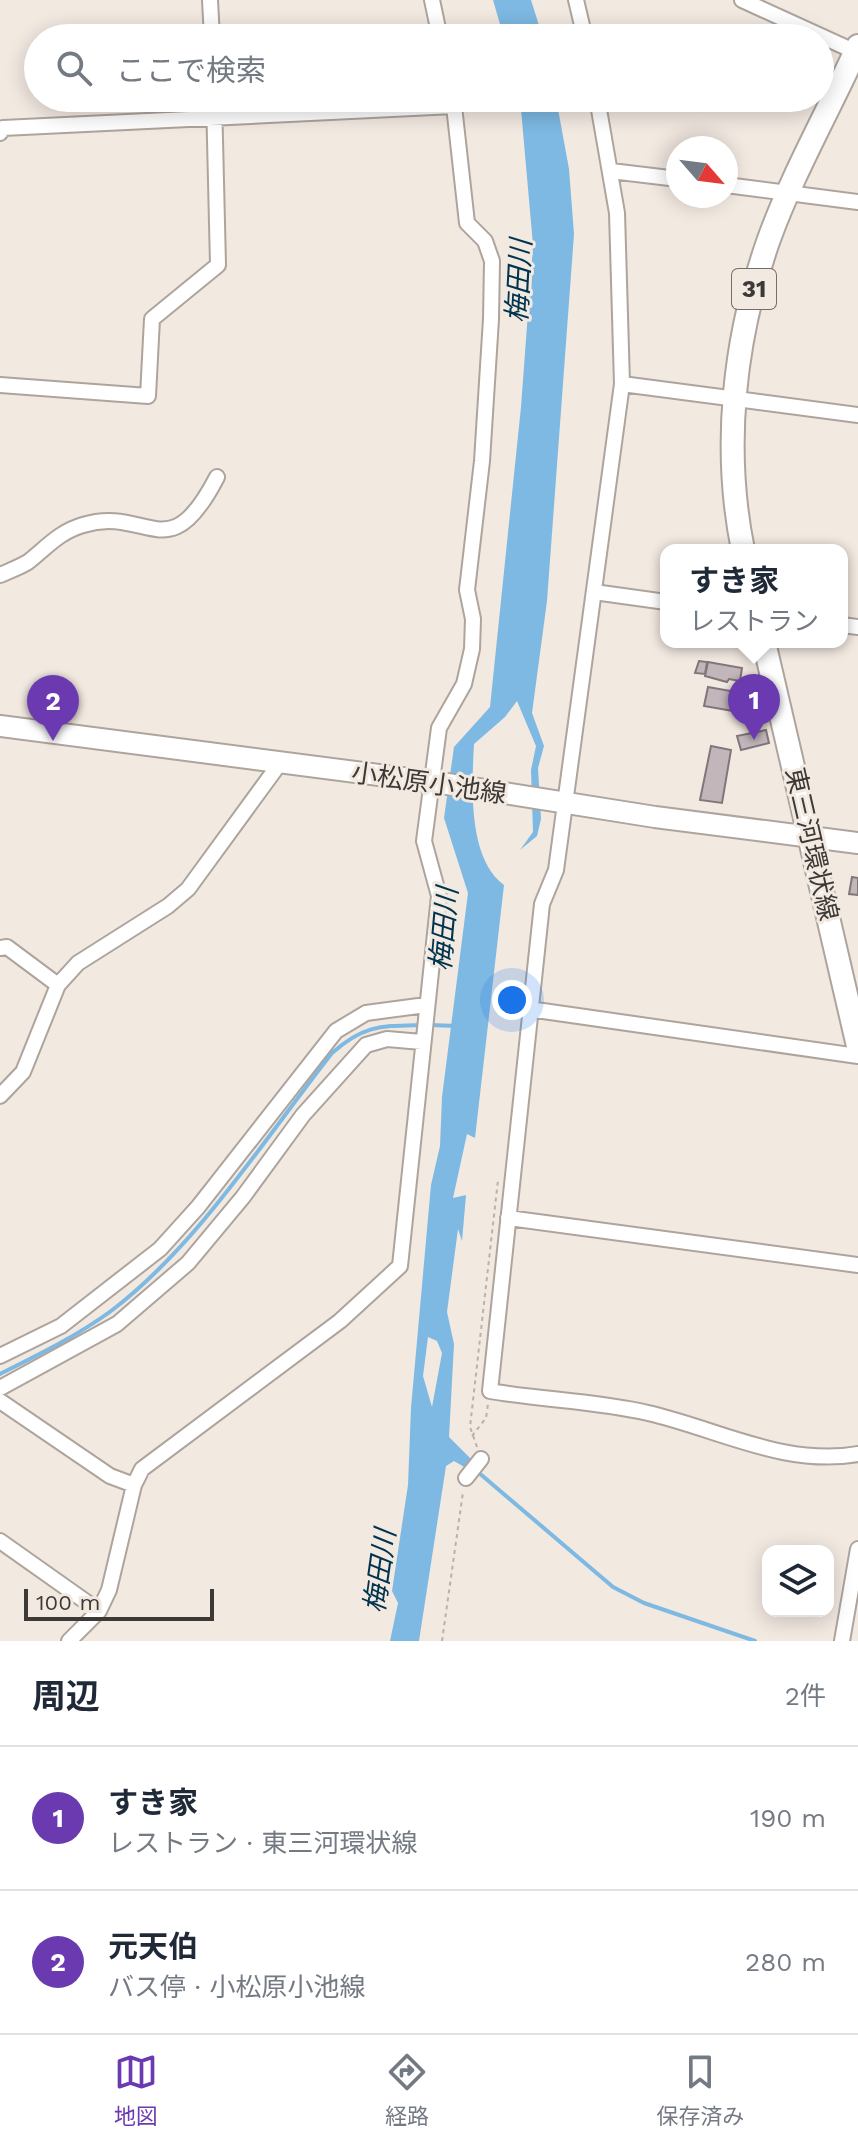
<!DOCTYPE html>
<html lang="ja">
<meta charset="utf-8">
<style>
:root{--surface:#fff;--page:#f2f2f3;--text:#1f2937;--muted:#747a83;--line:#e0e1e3;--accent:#6b3ab1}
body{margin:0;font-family:"Work Sans","Noto Sans JP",sans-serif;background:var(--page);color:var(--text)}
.controls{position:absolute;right:24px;bottom:24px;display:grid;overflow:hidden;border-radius:16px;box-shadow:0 4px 20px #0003}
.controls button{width:72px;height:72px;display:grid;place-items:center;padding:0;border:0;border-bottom:2px solid var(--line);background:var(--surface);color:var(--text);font:40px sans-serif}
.compass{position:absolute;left:666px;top:136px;width:72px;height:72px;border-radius:50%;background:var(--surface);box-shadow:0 4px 20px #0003;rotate:118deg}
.scale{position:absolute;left:24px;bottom:20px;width:190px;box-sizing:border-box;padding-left:8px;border:4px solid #3c3936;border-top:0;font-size:22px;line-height:28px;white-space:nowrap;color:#3c3936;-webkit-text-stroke:6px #f2e9e1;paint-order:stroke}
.you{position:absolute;left:512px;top:1000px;width:28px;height:28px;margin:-20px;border:6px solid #fff;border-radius:50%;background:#1a73e8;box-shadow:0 0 0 12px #1a73e833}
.badge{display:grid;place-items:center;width:52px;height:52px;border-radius:50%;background:var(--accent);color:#fff;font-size:26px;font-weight:700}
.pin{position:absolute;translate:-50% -66px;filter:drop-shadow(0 2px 4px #0008)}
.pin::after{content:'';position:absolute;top:42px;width:28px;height:24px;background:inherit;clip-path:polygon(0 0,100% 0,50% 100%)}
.popup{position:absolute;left:660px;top:544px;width:188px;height:104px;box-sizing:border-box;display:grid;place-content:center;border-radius:16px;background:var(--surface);filter:drop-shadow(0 2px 6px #0005);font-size:26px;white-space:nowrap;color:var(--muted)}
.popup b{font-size:30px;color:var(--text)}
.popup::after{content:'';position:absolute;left:50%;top:100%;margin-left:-16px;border:16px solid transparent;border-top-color:var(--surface)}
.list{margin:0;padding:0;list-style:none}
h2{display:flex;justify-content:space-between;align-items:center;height:104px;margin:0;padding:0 32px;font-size:34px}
h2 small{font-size:26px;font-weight:400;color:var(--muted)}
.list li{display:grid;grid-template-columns:52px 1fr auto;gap:24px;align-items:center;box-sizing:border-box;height:144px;padding:0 32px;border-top:2px solid var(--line)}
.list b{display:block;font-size:30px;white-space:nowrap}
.list p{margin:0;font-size:26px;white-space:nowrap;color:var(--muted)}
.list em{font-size:26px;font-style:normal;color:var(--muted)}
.icon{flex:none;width:44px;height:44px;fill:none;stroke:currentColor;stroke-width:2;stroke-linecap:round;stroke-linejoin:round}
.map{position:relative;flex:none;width:858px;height:1641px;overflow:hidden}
.search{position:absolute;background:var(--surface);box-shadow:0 4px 20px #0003;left:24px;right:24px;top:24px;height:88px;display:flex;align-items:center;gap:20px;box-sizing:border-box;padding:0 28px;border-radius:44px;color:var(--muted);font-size:30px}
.sheet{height:392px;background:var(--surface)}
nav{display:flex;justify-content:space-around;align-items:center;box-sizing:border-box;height:112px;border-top:2px solid var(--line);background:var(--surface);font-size:22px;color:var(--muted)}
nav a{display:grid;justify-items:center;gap:4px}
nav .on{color:var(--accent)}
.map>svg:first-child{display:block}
.water{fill:#7db9e2;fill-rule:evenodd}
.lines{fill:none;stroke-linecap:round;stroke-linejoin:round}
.stream{stroke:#7db9e2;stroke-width:4}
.building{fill:#c2b6ba;stroke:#81777a;stroke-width:2}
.minor-casing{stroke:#ada49d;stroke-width:18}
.secondary-casing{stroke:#ada49d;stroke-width:24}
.primary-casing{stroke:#ada49d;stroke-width:26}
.path{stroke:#b9b2ab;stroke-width:2;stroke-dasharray:4 4;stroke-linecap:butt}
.minor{stroke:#fff;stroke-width:14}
.secondary{stroke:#fff;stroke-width:20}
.primary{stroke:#fff;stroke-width:22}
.labels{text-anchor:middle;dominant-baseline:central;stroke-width:6;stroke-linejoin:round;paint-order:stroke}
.shield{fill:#f2e9e1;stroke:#736e69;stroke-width:2}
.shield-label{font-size:24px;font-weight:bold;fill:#3c3936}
.street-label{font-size:26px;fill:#3c3936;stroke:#f2e9e1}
.water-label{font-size:28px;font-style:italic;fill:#00334e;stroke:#f2e9e1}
</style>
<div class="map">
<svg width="858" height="1641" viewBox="0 0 858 1641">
<rect width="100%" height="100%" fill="#f2e9e1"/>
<path class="water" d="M 493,0 L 531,0 L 543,38 L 504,38 Z
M 520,98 L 556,98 L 569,169 L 574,234 L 547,601 L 532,713 L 544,746 L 538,768 L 541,819 L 537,836 L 520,850 L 533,832 L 531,770 L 536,746 L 517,701 L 505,717 L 474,744 C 472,784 467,858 504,885 L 475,1138 L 467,1134 L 453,1198 L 466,1195 L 462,1241 L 458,1229 L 447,1312 L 454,1344 L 449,1437 L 473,1461 L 466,1468 L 454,1461 L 446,1466 L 419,1641 L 390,1641 L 398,1603 L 392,1591 L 408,1485 L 411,1408 L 431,1185 L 440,1146 L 442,1097 L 468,893 L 444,818 L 454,747 L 490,707 L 521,407 L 533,245 ZM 428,1337 L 437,1341 L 442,1353 L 432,1407 L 423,1376 Z"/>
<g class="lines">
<path class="stream" d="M 429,1025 L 457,1026
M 0,1374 C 38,1355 77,1336 111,1311 C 196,1247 266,1137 332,1053 C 364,1025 380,1026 421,1025
M 478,1472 L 613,1587 L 644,1603 L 755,1641"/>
</g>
<path class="building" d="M 699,661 L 707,662 L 705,674 L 695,673 Z
M 708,662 L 742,668 L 740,681 L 729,679 L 727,682 L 705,676 Z
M 708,687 L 742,693 L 739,712 L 704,706 Z
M 766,730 L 769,743 L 741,750 L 737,736 Z
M 711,746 L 731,750 L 722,803 L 700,800 Z
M 852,877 L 858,878 L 858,895 L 849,894 Z"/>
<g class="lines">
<g class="minor-casing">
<path id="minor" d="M 210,0 L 212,38
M 432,0 L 440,38
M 576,0 L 585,38
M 742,0 L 858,53
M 597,98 L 617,213 L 622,384 L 556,870 L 542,904 L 490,1391 C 542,1400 597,1401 648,1413 C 718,1429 785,1467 858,1454
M 0,133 L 3,128 L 454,106 L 453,100
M 611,171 L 678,179
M 726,185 L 858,202
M 622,384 L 858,415
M 0,385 L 148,396 L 152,319 L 218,265 L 214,98
M 0,575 C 9,571 20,567 28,562 C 47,547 59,532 83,525 C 148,505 168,572 217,477
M 594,592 L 666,602
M 842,625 L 858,627
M 0,948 L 7,947 L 58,985
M 529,1009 L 858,1056
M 0,1096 L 23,1072 L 58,985 L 78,963 L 168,906 L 188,889 L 280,763
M 508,1218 L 858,1265
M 0,1356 L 61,1326 L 160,1249 L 198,1207 L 336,1031 L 366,1013 L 426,1005
M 0,1388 L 117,1324 L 188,1263 L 243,1197 L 303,1115 L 366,1045 L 387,1039 L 422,1042
M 0,1401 L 110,1476 L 134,1485
M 466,1478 L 481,1459
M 0,1541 L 99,1611
M 69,1641 L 99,1611 L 109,1590 L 134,1485 L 142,1469 L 340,1321 L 400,1266 L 439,896 L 424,841 L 439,728 L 464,684 L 472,649 L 473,619 L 467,590 L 482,461 L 491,319 L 492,261 L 485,241 L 467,223 L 454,106
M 842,1641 L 858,1549"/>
</g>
<g class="secondary-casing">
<path id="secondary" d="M 0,726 L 441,783 L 655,817 L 858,843"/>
</g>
<g class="primary-casing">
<path id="primary" d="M 743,550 C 722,447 734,338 769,239 C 793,173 829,110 858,46
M 764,642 L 858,1046"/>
</g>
<path class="path" d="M 472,1436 L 486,1418 L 488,1404
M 477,1447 L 470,1427 L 498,1180
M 442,1641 L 463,1492"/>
<use href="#minor" class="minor"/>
<use href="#secondary" class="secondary"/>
<use href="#primary" class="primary"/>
</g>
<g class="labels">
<rect class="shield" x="732" y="269" width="44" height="40" rx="6"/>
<g class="shield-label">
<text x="754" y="289">31</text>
</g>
<g class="street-label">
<text transform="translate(429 783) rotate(8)">小松原小池線</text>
<text transform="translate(812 844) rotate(77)">東三河環状線</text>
</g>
<g class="water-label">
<text transform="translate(519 281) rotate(-87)">梅田川</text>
<text transform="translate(444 929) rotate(-85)">梅田川</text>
<text transform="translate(380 1571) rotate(-82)">梅田川</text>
</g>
</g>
</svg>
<div class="controls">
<button><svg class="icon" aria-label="layers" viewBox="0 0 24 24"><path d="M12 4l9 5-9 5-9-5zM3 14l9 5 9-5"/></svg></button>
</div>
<svg class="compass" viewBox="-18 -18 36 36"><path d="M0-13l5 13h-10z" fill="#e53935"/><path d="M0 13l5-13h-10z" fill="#747a83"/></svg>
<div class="scale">100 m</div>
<div class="you"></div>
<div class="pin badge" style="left:754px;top:740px">1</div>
<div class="popup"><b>すき家</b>レストラン</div>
<div class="pin badge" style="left:53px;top:741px">2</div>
<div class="search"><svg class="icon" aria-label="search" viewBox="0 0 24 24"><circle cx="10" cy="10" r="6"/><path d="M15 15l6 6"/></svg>ここで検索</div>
</div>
<section class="sheet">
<h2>周辺<small>2件</small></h2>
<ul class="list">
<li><span class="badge">1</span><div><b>すき家</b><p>レストラン · 東三河環状線</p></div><em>190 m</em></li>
<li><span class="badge">2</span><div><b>元天伯</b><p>バス停 · 小松原小池線</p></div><em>280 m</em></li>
</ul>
</section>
<nav>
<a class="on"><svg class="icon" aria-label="map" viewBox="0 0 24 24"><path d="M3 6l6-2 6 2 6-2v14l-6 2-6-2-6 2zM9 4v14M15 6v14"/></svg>地図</a>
<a><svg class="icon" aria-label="directions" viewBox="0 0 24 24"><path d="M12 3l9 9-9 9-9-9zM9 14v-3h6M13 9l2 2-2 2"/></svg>経路</a>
<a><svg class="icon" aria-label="saved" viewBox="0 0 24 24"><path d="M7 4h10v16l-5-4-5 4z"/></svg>保存済み</a>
</nav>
